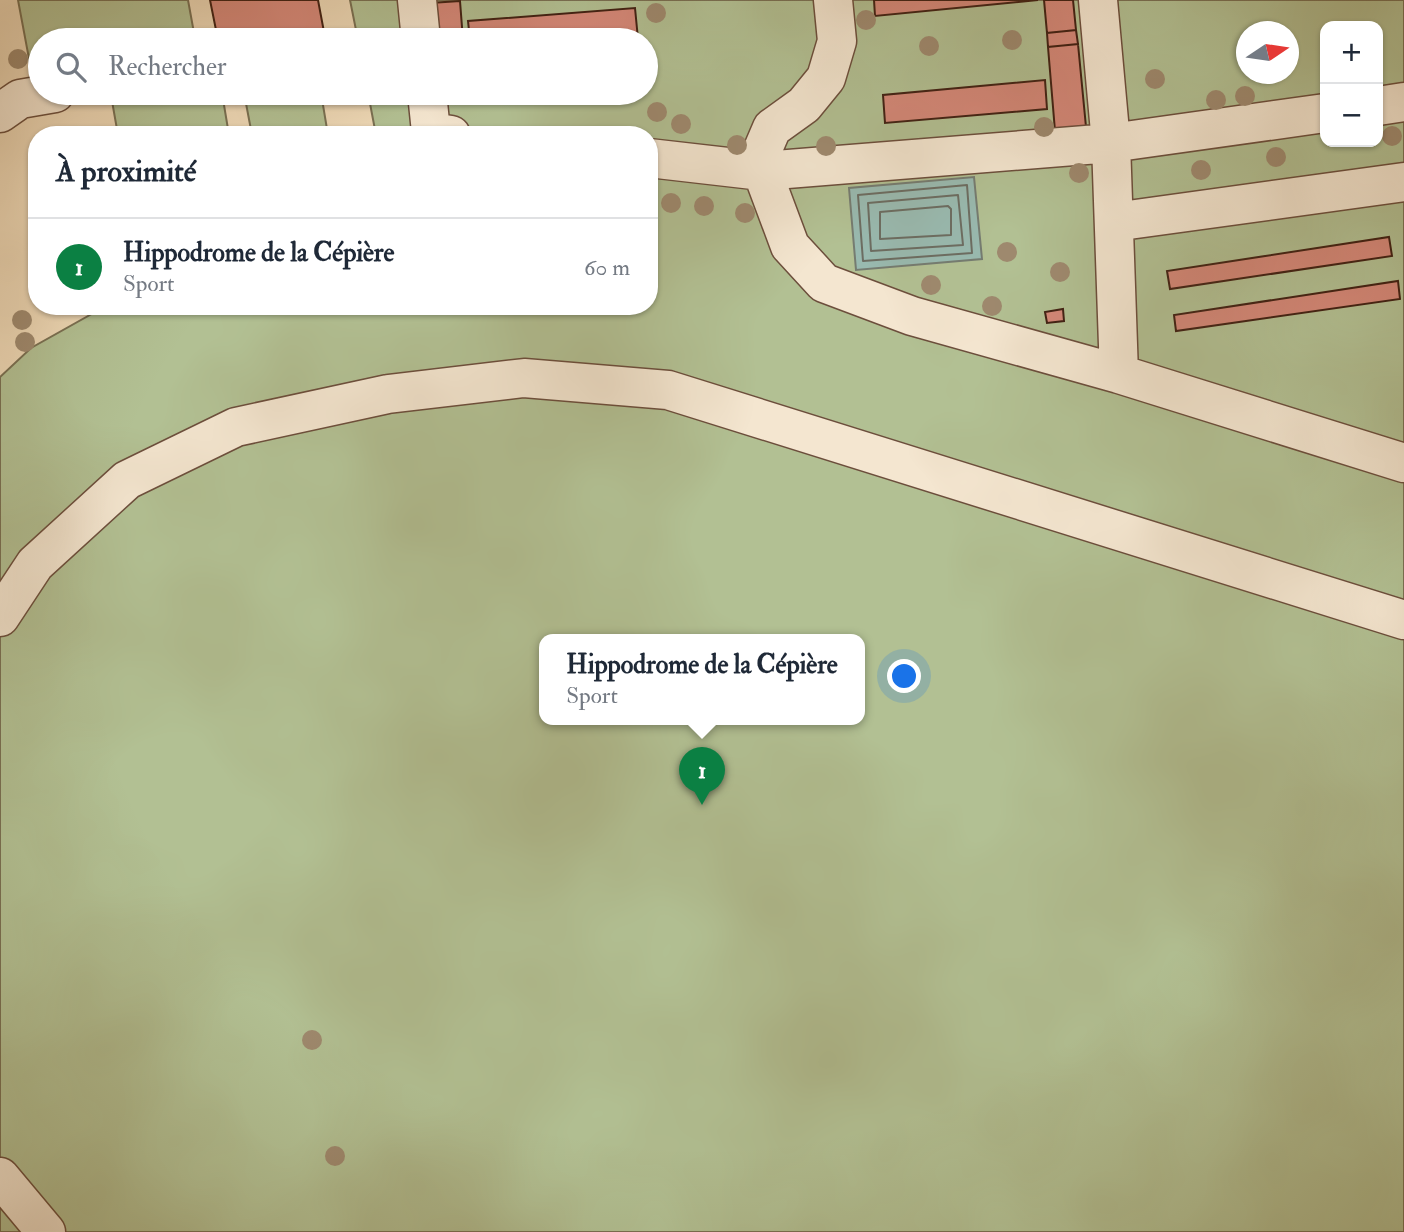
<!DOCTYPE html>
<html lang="fr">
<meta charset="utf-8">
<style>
:root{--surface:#fff;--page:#f6f6f7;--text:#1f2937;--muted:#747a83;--line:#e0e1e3;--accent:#0b8043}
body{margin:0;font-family:"IM FELL Double Pica",serif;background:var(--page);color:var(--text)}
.controls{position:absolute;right:21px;top:21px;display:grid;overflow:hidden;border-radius:14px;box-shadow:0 2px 5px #0004}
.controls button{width:63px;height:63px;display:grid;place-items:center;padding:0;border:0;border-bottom:2px solid var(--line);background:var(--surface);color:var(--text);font:35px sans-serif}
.compass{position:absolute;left:1236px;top:21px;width:63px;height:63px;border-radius:50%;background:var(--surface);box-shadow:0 2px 5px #0004;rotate:77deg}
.you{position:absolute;left:905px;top:677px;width:24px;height:24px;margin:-18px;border:5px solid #fff;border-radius:50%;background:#1a73e8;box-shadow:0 0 0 10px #1a73e833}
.badge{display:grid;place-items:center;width:46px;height:46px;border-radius:50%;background:var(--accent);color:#fff;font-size:23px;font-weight:700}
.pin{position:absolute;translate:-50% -58px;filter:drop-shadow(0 2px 4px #0008)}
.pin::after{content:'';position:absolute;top:37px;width:24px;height:21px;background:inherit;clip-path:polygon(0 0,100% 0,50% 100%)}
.popup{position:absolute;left:539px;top:634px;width:326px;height:91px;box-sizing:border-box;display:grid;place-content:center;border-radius:14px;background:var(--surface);filter:drop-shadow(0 2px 5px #0005);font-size:23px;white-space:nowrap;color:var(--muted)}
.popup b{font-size:26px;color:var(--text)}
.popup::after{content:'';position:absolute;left:50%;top:100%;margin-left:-14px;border:14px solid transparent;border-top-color:var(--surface)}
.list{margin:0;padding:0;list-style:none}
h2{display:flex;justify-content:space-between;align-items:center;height:91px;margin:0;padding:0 28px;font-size:30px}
h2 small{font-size:23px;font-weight:400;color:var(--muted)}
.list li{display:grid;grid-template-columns:46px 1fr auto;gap:21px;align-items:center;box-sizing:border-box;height:98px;padding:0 28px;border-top:2px solid var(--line)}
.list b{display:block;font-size:26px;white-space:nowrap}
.list p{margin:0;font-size:23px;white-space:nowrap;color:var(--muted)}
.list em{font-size:23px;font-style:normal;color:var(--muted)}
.icon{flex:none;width:38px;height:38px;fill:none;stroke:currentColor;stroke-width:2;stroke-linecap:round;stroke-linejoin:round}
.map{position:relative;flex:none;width:1404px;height:1232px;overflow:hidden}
.search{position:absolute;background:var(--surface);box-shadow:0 2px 5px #0004;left:28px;top:28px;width:630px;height:77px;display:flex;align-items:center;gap:18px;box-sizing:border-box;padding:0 24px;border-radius:38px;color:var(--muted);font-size:26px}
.panel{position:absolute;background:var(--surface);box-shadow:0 2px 5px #0004;left:28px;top:126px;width:630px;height:189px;border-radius:28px}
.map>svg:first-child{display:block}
.green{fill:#b2c093;stroke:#797053;stroke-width:2;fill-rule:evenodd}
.water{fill:#99bab0;stroke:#757c71;stroke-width:2}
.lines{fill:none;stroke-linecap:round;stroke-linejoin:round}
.shore{stroke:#6c6d62;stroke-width:2}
.building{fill:#d58879;stroke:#402013;stroke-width:2}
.minor-casing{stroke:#6c4e3c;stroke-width:41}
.minor{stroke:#f4e6d0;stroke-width:38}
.tree{fill:#9e896e}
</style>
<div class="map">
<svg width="1404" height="1232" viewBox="0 0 1404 1232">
<rect width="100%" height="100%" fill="#eed9b7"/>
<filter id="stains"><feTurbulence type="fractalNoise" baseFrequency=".00286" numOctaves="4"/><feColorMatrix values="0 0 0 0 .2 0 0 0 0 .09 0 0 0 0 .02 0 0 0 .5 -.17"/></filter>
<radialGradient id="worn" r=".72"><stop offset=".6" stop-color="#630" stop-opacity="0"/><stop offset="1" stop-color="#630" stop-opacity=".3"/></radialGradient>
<path class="green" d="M 18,0 L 188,0 L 194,33 L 155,40 L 40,40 L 40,62 L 30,64 Z
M 350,0 L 1404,0 L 1404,1232 L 0,1232 L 0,377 L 31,348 L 106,306 L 649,306 L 649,135 L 376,135 L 368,93 L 646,93 L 646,40 L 358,40 ZM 1325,26 L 1378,26 L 1378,142 L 1325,142 ZM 1246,32 L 1288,32 L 1288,74 L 1246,74 ZM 544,639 L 860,639 L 860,719 L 544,719 Z
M 155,93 L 222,93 L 229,135 L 118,135 L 112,101 Z
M 244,93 L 321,93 L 328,135 L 252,135 Z"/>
<path class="water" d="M 974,177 L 982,259 L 856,270 L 849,188 Z"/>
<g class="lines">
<path class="shore" d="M 967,185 L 972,253 L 863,261 L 858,195 Z
M 958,195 L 963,245 L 871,251 L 868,203 Z
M 948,206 L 951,209 L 951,235 L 880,239 L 880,212 Z"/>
</g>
<path class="building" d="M 210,0 L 318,0 L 324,32 L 280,40 L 218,40 Z
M 874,0 L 1038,0 L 875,16 Z
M 1044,0 L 1073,0 L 1076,30 L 1047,33 Z
M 460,1 L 463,40 L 434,40 L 430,3 Z
M 635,8 L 638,39 L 470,40 L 468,21 Z
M 1076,30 L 1078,44 L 1048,47 L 1047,33 Z
M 1078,44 L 1086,127 L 1055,131 L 1048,47 Z
M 1045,80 L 1047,109 L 885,123 L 883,95 Z
M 1389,237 L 1392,256 L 1170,289 L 1167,271 Z
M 1398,281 L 1400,299 L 1176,331 L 1174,315 Z
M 1063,309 L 1064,321 L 1047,323 L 1045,312 Z"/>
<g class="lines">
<g class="minor-casing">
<path id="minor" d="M 417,0 L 421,40
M 833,0 L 837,41 L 826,78 L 804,105 L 772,128 L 763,149 L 762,171 L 790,246 L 824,283 L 912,316 L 1119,374
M 1098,0 L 1111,143 L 1119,374 L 1404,463
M 427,93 L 431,132 L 451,135
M 1378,106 L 1404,102
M 0,113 L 20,99 L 55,93
M 649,158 L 762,171 L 1111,143 L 1325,113
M 1114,222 L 1404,182
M 0,617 L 35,564 L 127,480 L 236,427 L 388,394 L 524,378 L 668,390 L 1404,620
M 0,1177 L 46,1232"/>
</g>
<use href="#minor" class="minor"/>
</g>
<g class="tree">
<circle cx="656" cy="13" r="10"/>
<circle cx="866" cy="20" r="10"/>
<circle cx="1012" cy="40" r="10"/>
<circle cx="929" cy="46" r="10"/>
<circle cx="18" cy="59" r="10"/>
<circle cx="1155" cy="79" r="10"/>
<circle cx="1245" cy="96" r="10"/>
<circle cx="1216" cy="100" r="10"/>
<circle cx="657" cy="112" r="10"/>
<circle cx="681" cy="124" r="10"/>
<circle cx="1044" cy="127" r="10"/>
<circle cx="1392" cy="136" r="10"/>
<circle cx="737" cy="145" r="10"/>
<circle cx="826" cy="146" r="10"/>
<circle cx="1276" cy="157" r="10"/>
<circle cx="1201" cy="170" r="10"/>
<circle cx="1079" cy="173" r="10"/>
<circle cx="671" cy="203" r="10"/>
<circle cx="704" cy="206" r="10"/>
<circle cx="745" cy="213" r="10"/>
<circle cx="1007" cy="252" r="10"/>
<circle cx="1060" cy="272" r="10"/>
<circle cx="931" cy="285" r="10"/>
<circle cx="992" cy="306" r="10"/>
<circle cx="22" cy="320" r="10"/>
<circle cx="25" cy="342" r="10"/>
<circle cx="312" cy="1040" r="10"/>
<circle cx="335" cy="1156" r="10"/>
</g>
<rect width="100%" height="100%" filter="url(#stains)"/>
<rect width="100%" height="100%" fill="url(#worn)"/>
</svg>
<div class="controls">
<button>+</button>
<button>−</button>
</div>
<svg class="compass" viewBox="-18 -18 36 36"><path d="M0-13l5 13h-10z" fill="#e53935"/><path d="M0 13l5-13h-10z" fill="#747a83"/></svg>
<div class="you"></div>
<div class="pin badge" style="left:702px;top:805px">1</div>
<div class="popup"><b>Hippodrome de la Cépière</b>Sport</div>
<div class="search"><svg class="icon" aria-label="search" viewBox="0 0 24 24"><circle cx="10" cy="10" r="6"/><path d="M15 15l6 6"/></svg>Rechercher</div>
<section class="panel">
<h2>À proximité<small></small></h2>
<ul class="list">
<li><span class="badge">1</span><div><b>Hippodrome de la Cépière</b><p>Sport</p></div><em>60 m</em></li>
</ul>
</section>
</div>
